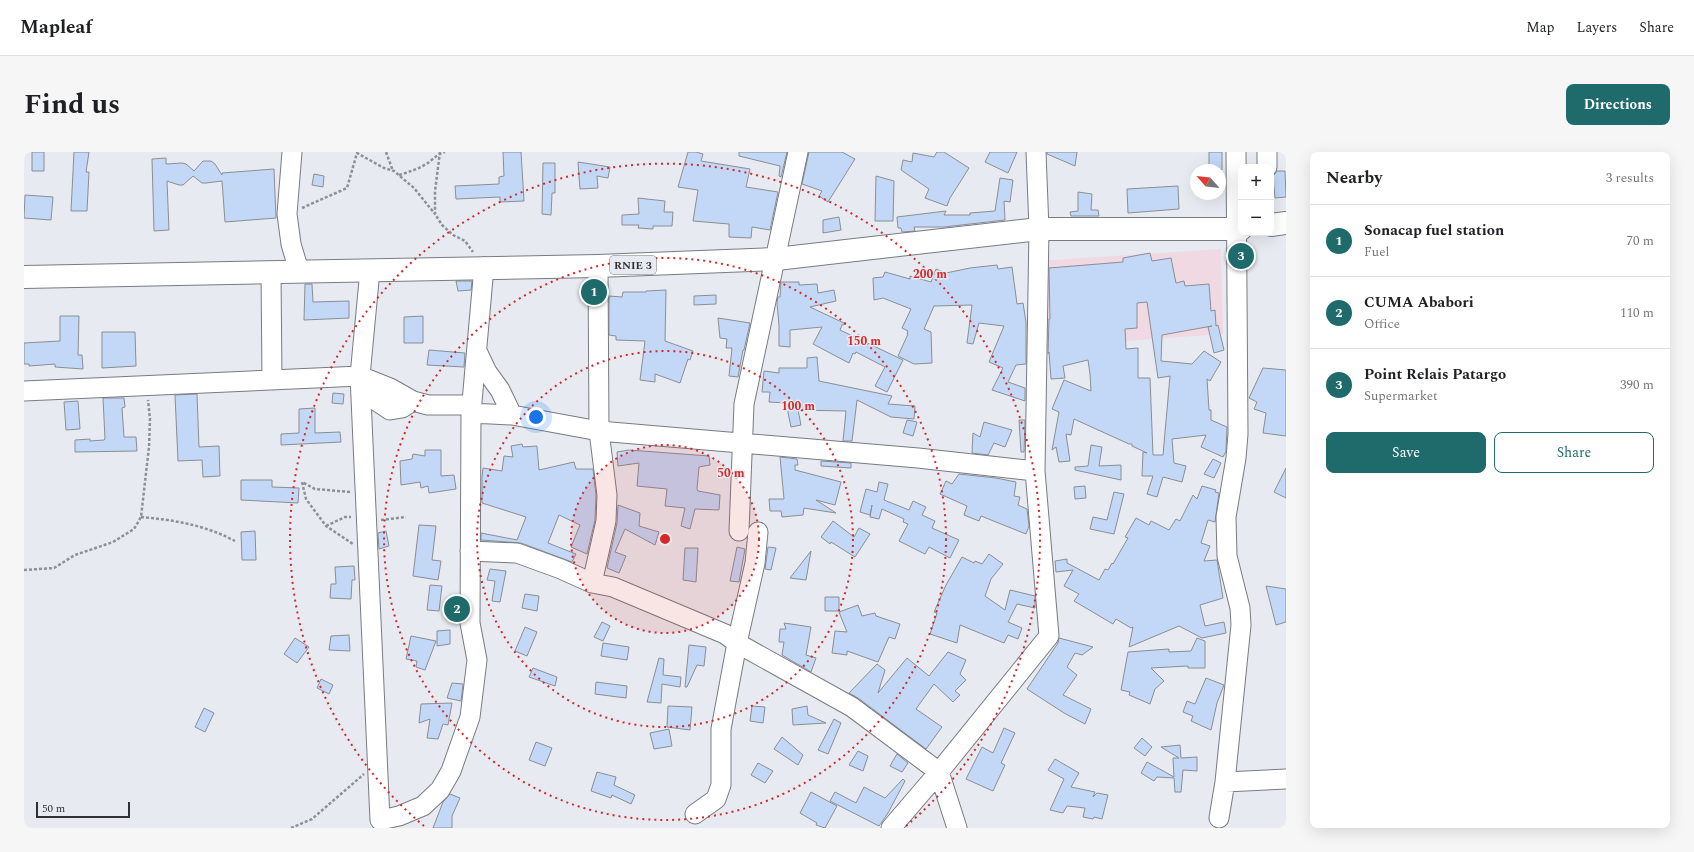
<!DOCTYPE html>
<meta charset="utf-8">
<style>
:root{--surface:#fff;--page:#f6f6f6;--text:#202124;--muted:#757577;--line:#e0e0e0;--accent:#1f6b6c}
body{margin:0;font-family:Spectral,serif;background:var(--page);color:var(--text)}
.controls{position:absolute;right:12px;top:12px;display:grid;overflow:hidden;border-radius:8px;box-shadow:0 4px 16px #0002}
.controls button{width:36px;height:36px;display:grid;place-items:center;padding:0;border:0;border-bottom:1px solid var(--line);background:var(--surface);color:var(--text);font:20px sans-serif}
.compass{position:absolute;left:1166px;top:12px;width:36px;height:36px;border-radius:50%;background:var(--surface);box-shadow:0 4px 16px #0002;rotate:297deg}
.scale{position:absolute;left:12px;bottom:10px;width:94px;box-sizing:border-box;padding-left:4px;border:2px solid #2e3033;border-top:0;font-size:11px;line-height:14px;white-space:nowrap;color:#2e3033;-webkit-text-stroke:3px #e7ebf1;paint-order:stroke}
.you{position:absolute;left:512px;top:265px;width:14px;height:14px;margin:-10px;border:3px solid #fff;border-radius:50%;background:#1a73e8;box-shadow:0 0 0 6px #1a73e833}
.badge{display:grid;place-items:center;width:26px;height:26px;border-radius:50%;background:var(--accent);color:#fff;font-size:13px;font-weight:700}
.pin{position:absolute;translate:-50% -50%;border:2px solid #fff;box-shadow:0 1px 4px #0006}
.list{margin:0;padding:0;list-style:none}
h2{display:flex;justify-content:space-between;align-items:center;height:52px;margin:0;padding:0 16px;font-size:17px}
h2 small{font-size:13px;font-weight:400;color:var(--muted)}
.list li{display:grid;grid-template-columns:26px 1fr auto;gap:12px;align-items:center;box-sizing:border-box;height:72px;padding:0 16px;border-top:1px solid var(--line)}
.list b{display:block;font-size:15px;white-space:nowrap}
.list p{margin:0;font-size:13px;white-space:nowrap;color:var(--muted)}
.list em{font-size:13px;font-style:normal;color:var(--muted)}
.actions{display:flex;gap:8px;padding:12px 16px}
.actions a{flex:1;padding:9px 0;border:1px solid var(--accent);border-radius:8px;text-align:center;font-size:14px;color:var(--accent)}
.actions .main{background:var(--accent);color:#fff}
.map{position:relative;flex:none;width:1262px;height:676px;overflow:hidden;border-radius:8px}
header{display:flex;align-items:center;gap:24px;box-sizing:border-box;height:56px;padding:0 20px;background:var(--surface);border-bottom:1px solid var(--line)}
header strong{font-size:19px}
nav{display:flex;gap:22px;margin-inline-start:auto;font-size:14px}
.intro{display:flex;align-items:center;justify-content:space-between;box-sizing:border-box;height:96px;padding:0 24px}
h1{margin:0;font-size:28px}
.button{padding:10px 18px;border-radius:8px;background:var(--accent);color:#fff;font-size:14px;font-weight:700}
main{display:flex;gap:24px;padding:0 24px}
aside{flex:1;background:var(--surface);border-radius:8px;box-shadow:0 4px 16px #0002}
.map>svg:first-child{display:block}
.commercial{fill:#f1d9e4}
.building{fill:#c3d8f7;stroke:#8a8e94;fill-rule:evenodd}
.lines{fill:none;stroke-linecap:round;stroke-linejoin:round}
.minor-casing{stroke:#787b81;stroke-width:21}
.highway-casing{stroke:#787b81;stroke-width:24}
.path{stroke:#8d9094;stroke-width:2.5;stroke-dasharray:3 2;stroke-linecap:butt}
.minor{stroke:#fff;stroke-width:19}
.highway{stroke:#fff;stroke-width:22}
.ring{fill:none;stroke:#d62828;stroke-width:2;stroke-dasharray:2 4}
.labels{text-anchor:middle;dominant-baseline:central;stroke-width:3;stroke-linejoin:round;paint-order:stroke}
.shield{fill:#e7ebf1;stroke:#66686c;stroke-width:1}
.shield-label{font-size:11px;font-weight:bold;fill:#2e3033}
.centre{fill:#d62828;stroke:#e7ebf1;stroke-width:2}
.ring-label{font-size:12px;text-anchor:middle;font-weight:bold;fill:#d62828;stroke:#e7ebf1;stroke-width:3;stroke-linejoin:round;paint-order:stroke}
</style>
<header>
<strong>Mapleaf</strong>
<nav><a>Map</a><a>Layers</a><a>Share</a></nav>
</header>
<div class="intro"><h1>Find us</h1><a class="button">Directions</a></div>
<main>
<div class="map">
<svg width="1262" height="676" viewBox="0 0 1262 676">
<rect width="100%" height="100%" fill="#e7ebf1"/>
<path class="commercial" d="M 1197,97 L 1199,182 L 1022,195 L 1012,109 Z"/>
<path class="building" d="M 8,0 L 20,0 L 20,19 L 8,19 Z
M 50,0 L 65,0 L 62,20 L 65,20 L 63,59 L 47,59 Z
M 479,0 L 497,0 L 500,49 L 476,50 L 476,45 L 432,47 L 431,34 L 475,32 L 475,25 L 480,24 Z
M 664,0 L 672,0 L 679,2 L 677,9 L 726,17 L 722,35 L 754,40 L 746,78 L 728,75 L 727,86 L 705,85 L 705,72 L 669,69 L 674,38 L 654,35 Z
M 715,0 L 763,0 L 757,25 L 755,24 L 756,14 L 715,4 Z
M 785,0 L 818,0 L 831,7 L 804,50 L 795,44 L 798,39 L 778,32 Z
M 913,0 L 920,0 L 945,16 L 926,46 L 923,54 L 901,46 L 905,37 L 877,18 L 879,8 L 888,10 L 889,1 L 910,5 Z
M 966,0 L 993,0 L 984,21 L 961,10 Z
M 1023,0 L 1053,0 L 1051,14 L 1023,2 Z
M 1185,0 L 1198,0 L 1198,18 L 1185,18 Z
M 142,6 L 142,12 L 158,11 L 162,12 L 170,19 L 179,9 L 187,9 L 191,12 L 198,23 L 198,21 L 250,17 L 252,66 L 201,70 L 198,29 L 182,31 L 178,31 L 169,24 L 159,33 L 155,33 L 143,29 L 145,78 L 130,79 L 128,7 Z
M 554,10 L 586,15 L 584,26 L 573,24 L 574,36 L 556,37 Z
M 519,11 L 531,11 L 531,41 L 528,41 L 527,63 L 518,62 Z
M 1253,19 L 1261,19 L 1262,45 L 1251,46 L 1249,24 Z
M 290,22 L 300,24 L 299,35 L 288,33 Z
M 852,24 L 870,29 L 869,69 L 851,69 Z
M 976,26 L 989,28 L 986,50 L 980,49 L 981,68 L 920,75 L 890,75 L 891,79 L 878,80 L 877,76 L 874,76 L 873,65 L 922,59 L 920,63 L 946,63 L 946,61 L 971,59 Z
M 1154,34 L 1155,57 L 1104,61 L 1103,37 Z
M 1054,40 L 1068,42 L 1067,58 L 1074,58 L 1075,64 L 1047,64 L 1046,60 L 1054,59 Z
M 1,43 L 29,45 L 27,68 L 0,66 Z
M 614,46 L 641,49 L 640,60 L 649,60 L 648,74 L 629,74 L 629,77 L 614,76 L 615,73 L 598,73 L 598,63 L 615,62 Z
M 815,65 L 817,78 L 799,81 L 799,68 Z
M 1126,101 L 1128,109 L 1147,106 L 1152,131 L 1160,129 L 1161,134 L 1185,132 L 1187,159 L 1191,158 L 1192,174 L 1194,173 L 1200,198 L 1190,201 L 1184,175 L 1188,174 L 1138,183 L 1137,209 L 1168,212 L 1180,199 L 1197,210 L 1186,229 L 1183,227 L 1185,258 L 1187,258 L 1187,268 L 1203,275 L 1202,299 L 1199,305 L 1177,295 L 1182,283 L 1148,287 L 1150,311 L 1162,314 L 1158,330 L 1139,325 L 1133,345 L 1123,342 L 1129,324 L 1118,324 L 1119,300 L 1123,301 L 1108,294 L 1108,292 L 1105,292 L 1050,267 L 1047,283 L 1042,282 L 1046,309 L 1035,310 L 1032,295 L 1028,298 L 1035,260 L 1028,257 L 1040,228 L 1067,239 L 1066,222 L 1064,208 L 1039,214 L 1041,226 L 1027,227 L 1025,200 L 1024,202 L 1025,167 L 1026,167 L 1025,116 L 1099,110 L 1099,106 ZM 1123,150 L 1134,226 L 1146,224 L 1139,303 L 1129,303 L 1126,226 L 1114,226 L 1114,196 L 1102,197 L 1101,177 L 1113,176 L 1113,151 Z
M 973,113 L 974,117 L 988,115 L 993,152 L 999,151 L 1002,170 L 1002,212 L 992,213 L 984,230 L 1001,236 L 1001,249 L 968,238 L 979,216 L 965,210 L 980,174 L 955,171 L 949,192 L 943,191 L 948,153 L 910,154 L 900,177 L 907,180 L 908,211 L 890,212 L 874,204 L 884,182 L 883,182 L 884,179 L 878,176 L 887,157 L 859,146 L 850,148 L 849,126 L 859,125 L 861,120 L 886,127 L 886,124 L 907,130 L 912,117 L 922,121 L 946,116 Z
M 432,129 L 448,129 L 447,138 L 434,139 Z
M 757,130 L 775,130 L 775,133 L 793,132 L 794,141 L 810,138 L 812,149 L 786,155 L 822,172 L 818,173 L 816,178 L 879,208 L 863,240 L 851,234 L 861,215 L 832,200 L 831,202 L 829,201 L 825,211 L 789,192 L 798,175 L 766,178 L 766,195 L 755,194 L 755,173 L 753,151 L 754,145 L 756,145 Z
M 281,132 L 288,132 L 289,150 L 325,149 L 325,166 L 280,168 Z
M 642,138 L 641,189 L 669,199 L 666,208 L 664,207 L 656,231 L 631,222 L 631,230 L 616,228 L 621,189 L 592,188 L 592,184 L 585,183 L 585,144 L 598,145 L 599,140 L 622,140 L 622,139 Z
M 692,143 L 692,152 L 670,153 L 670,144 Z
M 36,164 L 55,164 L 54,203 L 58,203 L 59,217 L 31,215 L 31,212 L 5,214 L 5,212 L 0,212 L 0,191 L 36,189 Z
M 399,164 L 399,191 L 380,191 L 380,165 Z
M 694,166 L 726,171 L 720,198 L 719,198 L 714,225 L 705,224 L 708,196 L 702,196 L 703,187 L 696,186 Z
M 78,180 L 111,180 L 112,214 L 78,216 Z
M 405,198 L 441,201 L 440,215 L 403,213 Z
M 793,205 L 795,229 L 868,244 L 864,252 L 891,254 L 890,267 L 867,265 L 833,248 L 828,289 L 819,289 L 822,259 L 774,258 L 777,273 L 767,275 L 762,251 L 745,250 L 746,240 L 738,240 L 740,219 L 755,221 L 755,216 L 783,216 L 783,206 Z
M 1239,216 L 1262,218 L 1262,284 L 1239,281 L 1242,261 L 1230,257 L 1233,250 L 1225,246 Z
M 309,241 L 320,242 L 319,252 L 308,251 Z
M 173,242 L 175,295 L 195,294 L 196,324 L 179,325 L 178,308 L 154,309 L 151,243 Z
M 79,246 L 100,246 L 101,255 L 98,256 L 100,285 L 112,285 L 113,299 L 51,300 L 51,288 L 66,287 L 66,289 L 80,288 L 81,287 Z
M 54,249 L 56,277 L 42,278 L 40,250 Z
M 291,256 L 291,281 L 316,280 L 317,290 L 257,293 L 257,282 L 275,281 L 275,257 Z
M 883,268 L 893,270 L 889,284 L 879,281 Z
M 995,268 L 1001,268 L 1000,300 L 997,300 Z
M 960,270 L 988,278 L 981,295 L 970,291 L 964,303 L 948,301 L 949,281 L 956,285 Z
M 498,292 L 499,295 L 513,294 L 515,318 L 550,310 L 552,317 L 569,317 L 572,343 L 571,368 L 563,402 L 547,395 L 556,373 L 535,363 L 524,391 L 552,402 L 548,410 L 497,391 L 457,388 L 457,381 L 493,388 L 502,365 L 458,351 L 458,325 L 459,316 L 478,319 L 480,304 L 489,305 L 487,294 Z
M 1067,293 L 1078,295 L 1075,314 L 1097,313 L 1097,328 L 1051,318 L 1051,315 L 1064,314 Z
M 401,298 L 417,298 L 417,324 L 430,323 L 432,337 L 405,341 L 404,334 L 397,336 L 396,330 L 377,333 L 376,309 L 388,307 L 389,302 L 401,304 Z
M 605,298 L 685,304 L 686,313 L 675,315 L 673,337 L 674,339 L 696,343 L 695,358 L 671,357 L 666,377 L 657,374 L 661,356 L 641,354 L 643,337 L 613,334 L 615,311 L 594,314 L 593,300 Z
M 756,305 L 773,307 L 774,313 L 771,313 L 771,318 L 817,330 L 811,353 L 792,348 L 812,361 L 780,356 L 779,363 L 758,365 L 757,359 L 746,359 L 745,347 L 760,347 Z
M 1189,307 L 1197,311 L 1190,326 L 1180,322 Z
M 797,309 L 827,311 L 827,316 L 797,314 Z
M 1262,316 L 1262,346 L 1250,340 Z
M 935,322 L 972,326 L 992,330 L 990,344 L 996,345 L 994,353 L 1003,357 L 1005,374 L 1002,382 L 957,364 L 955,369 L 940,363 L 943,354 L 916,342 L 922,329 L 928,332 Z
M 217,328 L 248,328 L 248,335 L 275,336 L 274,351 L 217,348 Z
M 855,330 L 864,332 L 860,348 L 885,358 L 889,349 L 902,355 L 898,363 L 911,369 L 908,376 L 935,388 L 926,406 L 905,395 L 901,402 L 875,389 L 884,372 L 879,370 L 880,367 L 858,357 L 855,367 L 846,365 L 848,353 L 846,363 L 836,360 L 842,337 L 853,340 Z
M 1061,334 L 1062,346 L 1051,347 L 1050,335 Z
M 1178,334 L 1192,338 L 1191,340 L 1195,341 L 1191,370 L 1184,368 L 1177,391 L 1186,394 L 1180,409 L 1193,408 L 1199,446 L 1176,453 L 1181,474 L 1200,470 L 1202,481 L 1178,486 L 1155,474 L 1105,495 L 1109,475 L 1107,476 L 1092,467 L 1089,472 L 1050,449 L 1055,442 L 1040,434 L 1049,418 L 1032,420 L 1031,409 L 1043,407 L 1043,411 L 1075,428 L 1081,417 L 1084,418 L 1088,411 L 1089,412 L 1104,386 L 1101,385 L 1112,366 L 1125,373 L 1127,369 L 1145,378 L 1152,367 L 1156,369 L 1169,343 L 1173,347 Z
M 1090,340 L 1100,342 L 1090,382 L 1066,377 L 1069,365 L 1083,368 Z
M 594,353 L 616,361 L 615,374 L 635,380 L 631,393 L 601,377 L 591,400 L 602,404 L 595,421 L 583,416 L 593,371 Z
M 809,369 L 830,385 L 835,376 L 846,382 L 831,405 L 807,390 L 806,392 L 797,385 Z
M 395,373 L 412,374 L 408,408 L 417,409 L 414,428 L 389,424 Z
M 231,379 L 232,408 L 218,408 L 217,380 Z
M 362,379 L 365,394 L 355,397 L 354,381 Z
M 713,395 L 721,397 L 715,430 L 706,429 Z
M 744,395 L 752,396 L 747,418 L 741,417 Z
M 661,396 L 674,396 L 672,430 L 659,428 Z
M 787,399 L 782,428 L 766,426 Z
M 965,402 L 979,412 L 967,427 L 961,444 L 981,458 L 986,438 L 1011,444 L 1011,456 L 993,452 L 984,470 L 998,476 L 994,487 L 984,483 L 980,491 L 936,473 L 933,491 L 906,482 L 913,461 L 910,460 L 922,433 L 938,405 L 950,411 L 951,409 L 958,412 Z
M 330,414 L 331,428 L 328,428 L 327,447 L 306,446 L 307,432 L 312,432 L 311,415 Z
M 466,417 L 482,419 L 476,450 L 468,449 L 471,429 L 463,428 Z
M 406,433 L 418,434 L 415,459 L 403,458 Z
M 1242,434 L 1262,437 L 1262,470 L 1252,473 Z
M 501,442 L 515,444 L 513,459 L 498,456 Z
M 801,445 L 815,445 L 815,459 L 801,459 Z
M 834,453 L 838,464 L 851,461 L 852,464 L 876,472 L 871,487 L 865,485 L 854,510 L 823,499 L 823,503 L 808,501 L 811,479 L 823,480 L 815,460 Z
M 578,470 L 586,474 L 579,489 L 570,485 Z
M 760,471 L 787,475 L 782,503 L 792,506 L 787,520 L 758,503 L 760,490 L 755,490 L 756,477 L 762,477 Z
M 501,475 L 513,480 L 503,504 L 491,499 Z
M 426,478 L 426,492 L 413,494 L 413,479 Z
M 325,483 L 326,499 L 305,498 L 307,484 Z
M 387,484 L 412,489 L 401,518 L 392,515 L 393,509 L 382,507 Z
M 271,486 L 285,495 L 273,511 L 260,502 Z
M 1035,486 L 1069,495 L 1058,503 L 1051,501 L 1043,515 L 1053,523 L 1039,543 L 1067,557 L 1061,572 L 1040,561 L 1003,537 L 1034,491 Z
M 1173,486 L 1181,489 L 1181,516 L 1164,516 L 1164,514 L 1127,516 L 1140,529 L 1131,537 L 1126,552 L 1105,543 L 1106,540 L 1097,538 L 1104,500 L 1145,497 L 1145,500 L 1167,499 Z
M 579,491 L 605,495 L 603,508 L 577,504 Z
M 665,493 L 682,495 L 680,514 L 673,513 L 663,535 L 661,535 Z
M 924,500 L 942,508 L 936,522 L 942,528 L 931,539 L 936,543 L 929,550 L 910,532 L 892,557 L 918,575 L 902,597 L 834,546 L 825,541 L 853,512 L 861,518 L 854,541 L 883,506 L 905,524 Z
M 635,506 L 640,507 L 639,523 L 657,525 L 656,535 L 638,532 L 637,551 L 623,550 Z
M 509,516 L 533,525 L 531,534 L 505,525 Z
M 1182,526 L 1200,533 L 1193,551 L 1187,578 L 1167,569 L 1169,564 L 1159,560 L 1163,549 L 1171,552 Z
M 297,527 L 309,533 L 305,542 L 293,536 Z
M 572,530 L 603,534 L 602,546 L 571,542 Z
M 428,531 L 439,532 L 437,549 L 423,546 Z
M 428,551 L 424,573 L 419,572 L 414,587 L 403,586 L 406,567 L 395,571 L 397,552 Z
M 644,554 L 668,555 L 666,578 L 643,575 Z
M 728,554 L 741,555 L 739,571 L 726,569 Z
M 783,554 L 784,563 L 802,571 L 769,573 L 768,557 Z
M 180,556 L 190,561 L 181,580 L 171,575 Z
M 810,567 L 817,571 L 804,602 L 794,598 Z
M 980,576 L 991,581 L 977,611 L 981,613 L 969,639 L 942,627 L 958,595 L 969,601 Z
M 645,577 L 648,594 L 630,597 L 626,581 Z
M 758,585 L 779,603 L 774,613 L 750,597 Z
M 1118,586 L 1128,595 L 1121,604 L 1110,596 Z
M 512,590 L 528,596 L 521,614 L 505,608 Z
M 1156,593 L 1157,606 L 1173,605 L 1173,619 L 1159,618 L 1157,640 L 1151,640 L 1150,626 L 1133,625 L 1130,629 L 1117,621 L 1123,610 L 1150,625 L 1149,606 L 1155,606 L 1137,595 Z
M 834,599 L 844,604 L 839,619 L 825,613 Z
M 873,602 L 884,611 L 878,620 L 866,614 Z
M 1031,607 L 1055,621 L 1047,635 L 1071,640 L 1069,645 L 1073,641 L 1084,643 L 1078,667 L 1070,665 L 1069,667 L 1059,665 L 1061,656 L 1043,654 L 1039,661 L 1026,658 L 1040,627 L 1024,618 Z
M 734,611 L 749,619 L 741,631 L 727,623 Z
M 573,620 L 592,625 L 590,633 L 611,643 L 607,652 L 588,643 L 587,646 L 567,639 Z
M 879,627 L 881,629 L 864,661 L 855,674 L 806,649 L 811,640 L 832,651 L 840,635 L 861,646 Z
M 787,640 L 813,654 L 801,676 L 792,673 L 793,671 L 776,661 Z
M 426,642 L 436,646 L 428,664 L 428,676 L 409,676 L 419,650 Z"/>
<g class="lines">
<g class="minor-casing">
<path id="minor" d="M 268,0 L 263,62 L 267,92 L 275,119
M 1243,15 L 1243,0
M 346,118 L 336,224 L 356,668 L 375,664 L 399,654 L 416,638 L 427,619 L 446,565 L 453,508 L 446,471 L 447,261 L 460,115
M 247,120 L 248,228
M 0,239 L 336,224 L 366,236 L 389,249 L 404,253 L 448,253
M 337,242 L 348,246 L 366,258 L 378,256 L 389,249
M 447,261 L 488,263 L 476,238 L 463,220 L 453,199
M 488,263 L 575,279 L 894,306 L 1011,319
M 715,379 L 720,252 L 774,0
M 446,399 L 493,401 L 537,417 L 568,431 L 589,435 L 701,482 L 713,491 L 828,555 L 915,620 L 933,676
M 568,431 L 582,369 L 583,343 L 575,279 L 574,114
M 1201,630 L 1262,627
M 671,662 L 692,647 L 697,633 L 697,577 L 713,491 L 731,411 L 734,380
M 1195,666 L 1201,630 L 1217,473 L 1216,456 L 1203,404 L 1202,365 L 1212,306 L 1214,282 L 1212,0
M 867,676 L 915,620 L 1025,484 L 1011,319 L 1015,77 L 1012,0"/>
</g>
<g class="highway-casing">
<path id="highway" d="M 1247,73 L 1262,71
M 0,125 L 574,114 L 752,107 L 1015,77 L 1217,77"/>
</g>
<path class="path" d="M 362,0 L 369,19
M 416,0 L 411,39 L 411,62 L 418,73 L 429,83 L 441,89 L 449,100
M 375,23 C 385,20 394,17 402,12 C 409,8 414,1 421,0
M 278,56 L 323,36 L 333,1 L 360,16 L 370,19 L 377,25 L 390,36 L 411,62
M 326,340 L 291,337 L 278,330 L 282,347 L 302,374 L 329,392
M 117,365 C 150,368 181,373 211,389
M 357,368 L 382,365
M 302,374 L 321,365 L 327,365
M 0,418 L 30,416 L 51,403 L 89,390 L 110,377 L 117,365 L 125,295 L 126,267 L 124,248
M 267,676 L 288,667 L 340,622"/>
<use href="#minor" class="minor"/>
<use href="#highway" class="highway"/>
</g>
<circle cx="641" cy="387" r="94" fill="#d62828" fill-opacity=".12"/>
<g class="ring">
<circle cx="641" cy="387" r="94"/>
<circle cx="641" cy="387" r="188"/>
<circle cx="641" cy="387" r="281"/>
<path d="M400 674A375 375 0 1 1 882 674"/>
</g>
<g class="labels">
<rect class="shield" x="586" y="104" width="46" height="18" rx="3"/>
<g class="shield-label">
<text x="609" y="113">RNIE 3</text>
</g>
</g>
<circle cx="641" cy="387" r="6" class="centre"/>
<g class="ring-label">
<text x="906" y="126">200 m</text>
<text x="840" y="193">150 m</text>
<text x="774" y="258">100 m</text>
<text x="707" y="325">50 m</text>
</g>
</svg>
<div class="controls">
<button>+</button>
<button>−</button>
</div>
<svg class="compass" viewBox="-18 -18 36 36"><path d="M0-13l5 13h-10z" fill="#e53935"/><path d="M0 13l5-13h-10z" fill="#757577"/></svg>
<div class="scale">50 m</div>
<div class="you"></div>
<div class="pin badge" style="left:570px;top:140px">1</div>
<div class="pin badge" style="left:433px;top:457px">2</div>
<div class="pin badge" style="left:1217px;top:104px">3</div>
</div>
<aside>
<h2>Nearby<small>3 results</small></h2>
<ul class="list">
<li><span class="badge">1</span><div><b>Sonacap fuel station</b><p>Fuel</p></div><em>70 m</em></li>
<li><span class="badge">2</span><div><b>CUMA Ababori</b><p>Office</p></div><em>110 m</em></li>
<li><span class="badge">3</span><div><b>Point Relais Patargo</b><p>Supermarket</p></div><em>390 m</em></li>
</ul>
<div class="actions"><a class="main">Save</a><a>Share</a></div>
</aside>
</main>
